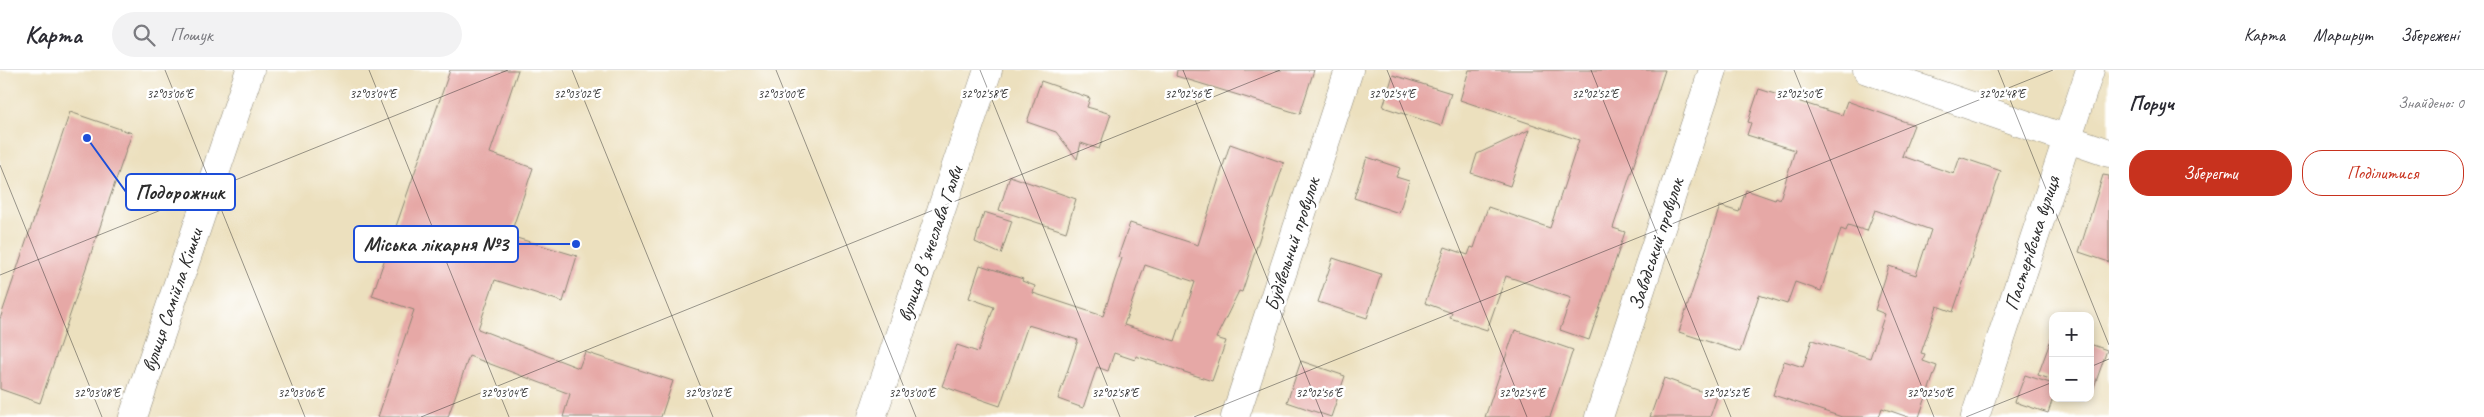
<!DOCTYPE html>
<html lang="uk">
<meta charset="utf-8">
<style>
:root{--surface:#fff;--page:#f2f2f3;--text:#2b2b33;--muted:#7c7c81;--line:#e1e1e2;--accent:#c8321e}
body{margin:0;font-family:Caveat,sans-serif;background:var(--page);color:var(--text)}
.controls{position:absolute;right:15px;bottom:15px;display:grid;overflow:hidden;border-radius:10px;box-shadow:0 2px 8px #0003}
.controls button{width:45px;height:45px;display:grid;place-items:center;padding:0;border:0;border-bottom:1px solid var(--line);background:var(--surface);color:var(--text);font:25px sans-serif}
.list{margin:0;padding:0;list-style:none}
h2{display:flex;justify-content:space-between;align-items:center;height:65px;margin:0;padding:0 20px;font-size:21px}
h2 small{font-size:16px;font-weight:400;color:var(--muted)}
.actions{display:flex;gap:10px;padding:15px 20px}
.actions a{flex:1;padding:11px 0;border:1px solid var(--accent);border-radius:20px;text-align:center;font-size:18px;color:var(--accent)}
.actions .main{background:var(--accent);color:#fff}
.icon{flex:none;width:28px;height:28px;fill:none;stroke:currentColor;stroke-width:2;stroke-linecap:round;stroke-linejoin:round}
.map{position:relative;flex:none;width:2109px;height:347px;overflow:hidden}
header{display:flex;align-items:center;gap:30px;box-sizing:border-box;height:70px;padding:0 25px;background:var(--surface);border-bottom:1px solid var(--line)}
header strong{font-size:24px}
nav{display:flex;gap:28px;margin-inline-start:auto;font-size:18px}
.search{width:350px;height:45px;background:var(--page);display:flex;align-items:center;gap:12px;box-sizing:border-box;padding:0 18px;border-radius:28px;color:var(--muted);font-size:19px}
main{display:flex}
aside{flex:1;background:var(--surface)}
.map>svg:first-child{display:block}
.building{fill:#e6a8a6;fill-rule:evenodd}
.lines{fill:none;stroke-linecap:round;stroke-linejoin:round}
.street-casing{stroke:#8c8674;stroke-width:29}
.secondary-casing{stroke:#8c8674;stroke-width:29}
.street{stroke:#fff;stroke-width:28}
.secondary{stroke:#fff;stroke-width:28}
.ticks{fill:none;stroke:#2b2b2b;stroke-width:1;stroke-opacity:0.45}
.labels{text-anchor:middle;dominant-baseline:central;stroke-width:5;stroke-linejoin:round;paint-order:stroke}
.street-label{font-size:20px;fill:#2b2b2b;stroke:#fff}
.ticks-label{font-size:12px;text-anchor:middle;fill:#2b2b2b;stroke:#fff;stroke-width:5;stroke-linejoin:round;paint-order:stroke}
.leader{fill:none;stroke:#1d4ed8;stroke-width:2}
.callout-dot{fill:#1d4ed8;stroke:#fff;stroke-width:2}
.callout{fill:#fff;stroke:#1d4ed8;stroke-width:2}
.callout-label{font-size:21px;text-anchor:middle;font-weight:bold;fill:#2b2b2b}
</style>
<header>
<strong>Карта</strong>
<div class="search"><svg class="icon" aria-label="search" viewBox="0 0 24 24"><circle cx="10" cy="10" r="6"/><path d="M15 15l6 6"/></svg>Пошук</div>
<nav><a>Карта</a><a>Маршрут</a><a>Збережені</a></nav>
</header>
<main>
<div class="map">
<svg width="2109" height="347" viewBox="0 0 2109 347">
<rect width="100%" height="100%" fill="#fff"/>
<filter id="ink" filterUnits="userSpaceOnUse"><feTurbulence type="fractalNoise" baseFrequency=".02" numOctaves="2"/><feDisplacementMap in="SourceGraphic" scale="10" xChannelSelector="R" yChannelSelector="G"/><feConvolveMatrix kernelMatrix="1 2 1 2 8 2 1 2 1" color-interpolation-filters="sRGB"/></filter>
<filter id="wash" filterUnits="userSpaceOnUse"><feTurbulence type="fractalNoise" baseFrequency=".0096" numOctaves="4" result="noise"/><feDisplacementMap in="SourceGraphic" scale="20" xChannelSelector="R" yChannelSelector="G"/><feGaussianBlur stdDeviation="1.12" result="paint"/><feColorMatrix in="noise" values="0 0 0 0 0 0 0 0 0 0 0 0 0 0 0 0 0 1.4 0 .05"/><feComposite in="paint" operator="in"/></filter>
<g filter="url(#wash)">
<rect width="100%" height="100%" fill="#ece0be"/>
<g id="blocks">
<path class="building" d="M 450,0 L 518,0 L 490,83 L 533,98 L 510,166 L 577,186 L 563,232 L 495,210 L 478,259 L 579,298 L 585,282 L 673,311 L 661,347 L 563,347 L 570,324 L 469,286 L 448,347 L 378,347 L 414,240 L 372,226 Z
M 1177,0 L 1314,0 L 1300,44 L 1176,6 Z
M 1469,0 L 1665,0 L 1613,158 L 1625,162 L 1589,270 L 1560,260 L 1571,228 L 1506,206 L 1487,260 L 1450,248 L 1452,243 L 1425,233 L 1445,177 L 1468,185 L 1471,177 L 1474,178 L 1488,137 L 1550,158 L 1579,70 L 1460,30 Z
M 1393,5 L 1451,23 L 1441,56 L 1383,37 Z
M 1041,11 L 1090,28 L 1087,37 L 1111,44 L 1099,79 L 1081,73 L 1077,89 L 1056,62 L 1027,52 Z
M 1759,19 L 1842,45 L 1847,31 L 1914,55 L 1902,86 L 1954,104 L 1960,87 L 2001,101 L 1953,242 L 1937,236 L 1921,283 L 1925,284 L 1923,291 L 1937,296 L 1919,347 L 1908,347 L 1882,338 L 1879,347 L 1842,347 L 1773,325 L 1784,291 L 1803,297 L 1812,270 L 1870,288 L 1885,244 L 1875,240 L 1889,196 L 1916,205 L 1931,160 L 1875,140 L 1867,161 L 1848,155 L 1846,161 L 1841,159 L 1821,221 L 1795,212 L 1787,234 L 1759,225 L 1740,282 L 1679,262 L 1720,136 L 1739,142 L 1746,120 L 1775,130 L 1776,127 L 1780,129 L 1795,80 L 1747,65 L 1751,53 L 1748,52 Z
M 70,42 L 132,63 L 40,333 L 0,319 L 0,249 Z
M 1529,60 L 1510,116 L 1471,103 L 1477,84 Z
M 1230,74 L 1284,93 L 1242,222 L 1239,221 L 1216,268 L 1226,271 L 1212,311 L 1136,286 L 1135,290 L 1114,283 L 1108,301 L 1097,297 L 1083,338 L 1058,329 L 1078,270 L 1028,255 L 1000,336 L 942,316 L 957,275 L 978,282 L 994,237 L 969,228 L 980,195 L 1023,209 L 1022,211 L 1035,216 L 1033,223 L 1103,246 L 1122,188 L 1118,187 L 1130,153 L 1198,175 ZM 1145,195 L 1195,212 L 1175,271 L 1124,255 Z
M 1367,87 L 1400,98 L 1396,107 L 1409,111 L 1399,143 L 1354,128 Z
M 2103,105 L 2109,106 L 2109,192 L 2079,182 Z
M 1010,106 L 1076,129 L 1066,162 L 999,140 Z
M 984,142 L 1012,151 L 1001,184 L 975,172 Z
M 1333,188 L 1381,204 L 1367,248 L 1318,232 Z
M 1515,260 L 1573,280 L 1550,347 L 1485,347 Z
M 2053,264 L 2053,310 L 2038,305 Z
M 2090,274 L 2107,280 L 2092,323 L 2090,322 Z
M 1301,291 L 1345,306 L 1331,347 L 1287,332 Z
M 2025,305 L 2053,314 L 2053,328 L 2048,343 L 2015,332 Z
M 1664,308 L 1717,327 L 1710,347 L 1650,347 Z"/>
</g>
</g>
<g filter="url(#ink)">
<use href="#blocks" fill-opacity="0" stroke="#8c8674" stroke-width="1"/>
<g class="lines">
<g class="street-casing">
<path id="street" d="M 1867,0 L 2109,83
M 872,347 L 988,0
M 1235,347 L 1349,0
M 1599,347 L 1713,0"/>
</g>
<g class="secondary-casing">
<path id="secondary" d="M 133,347 L 250,0
M 1975,347 L 2090,0"/>
</g>
<use href="#street" class="street"/>
<use href="#secondary" class="secondary"/>
</g>
</g>
<path class="ticks" d="M 165,0 L 305,347M 369,0 L 509,347M 572,0 L 713,347M 776,0 L 916,347M 980,0 L 1120,347M 1183,0 L 1323,347M 1387,0 L 1527,347M 1591,0 L 1731,347M 1794,0 L 1934,347M 1998,0 L 2109,275M 0,95 L 102,347M 0,205 L 508,0M 2090,297 L 2109,289M 421,347 L 1280,0M 1194,347 L 2053,0M 1966,347 L 2053,312"/>
<g class="labels">
<g class="street-label">
<text transform="translate(2032 173) rotate(-72)">Пастерівська вулиця</text>
<text transform="translate(930 174) rotate(-71)">вулиця Вʼячеслава Галви</text>
<text transform="translate(1292 174) rotate(-72)">Будівельний провулок</text>
<text transform="translate(1656 174) rotate(-72)">Заводський провулок</text>
<text transform="translate(172 230) rotate(-71)">вулиця Самійла Кішки</text>
</g>
</g>
<g class="ticks-label">
<text x="170" y="28">32°03'06"E</text>
<text x="373" y="28">32°03'04"E</text>
<text x="577" y="28">32°03'02"E</text>
<text x="781" y="28">32°03'00"E</text>
<text x="984" y="28">32°02'58"E</text>
<text x="1188" y="28">32°02'56"E</text>
<text x="1392" y="28">32°02'54"E</text>
<text x="1595" y="28">32°02'52"E</text>
<text x="1799" y="28">32°02'50"E</text>
<text x="2002" y="28">32°02'48"E</text>
<text x="97" y="327">32°03'08"E</text>
<text x="301" y="327">32°03'06"E</text>
<text x="504" y="327">32°03'04"E</text>
<text x="708" y="327">32°03'02"E</text>
<text x="912" y="327">32°03'00"E</text>
<text x="1115" y="327">32°02'58"E</text>
<text x="1319" y="327">32°02'56"E</text>
<text x="1522" y="327">32°02'54"E</text>
<text x="1726" y="327">32°02'52"E</text>
<text x="1930" y="327">32°02'50"E</text>
</g>
<path class="leader" d="M87 68L126 122M576 174L518 174"/>
<g class="callout-dot">
<circle cx="87" cy="68" r="5"/>
<circle cx="576" cy="174" r="5"/>
</g>
<g class="callout">
<rect x="126" y="104" width="109" height="36" rx="5"/>
<rect x="354" y="156" width="164" height="36" rx="5"/>
</g>
<g class="callout-label">
<text x="180" y="129">Подорожник</text>
<text x="436" y="181">Міська лікарня №3</text>
</g>
</svg>
<div class="controls">
<button>+</button>
<button>−</button>
</div>
</div>
<aside>
<h2>Поруч<small>Знайдено: 0</small></h2>
<ul class="list">
</ul>
<div class="actions"><a class="main">Зберегти</a><a>Поділитися</a></div>
</aside>
</main>
